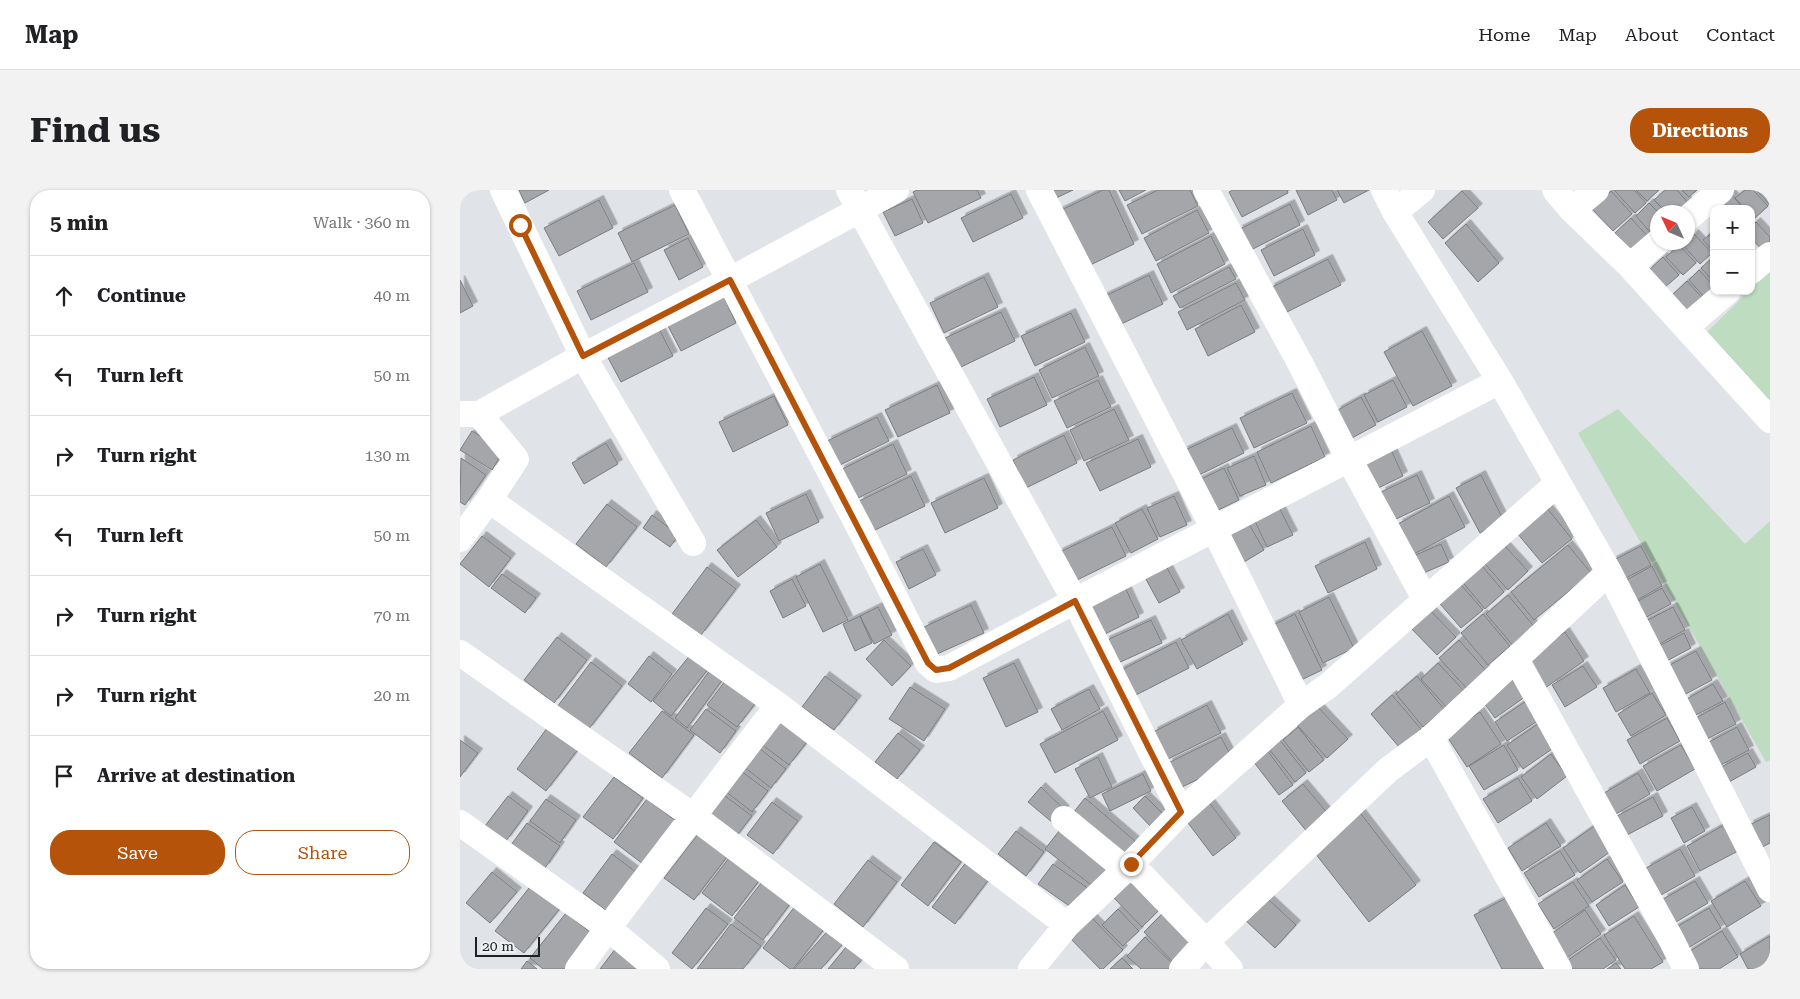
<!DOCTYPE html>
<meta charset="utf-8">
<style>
:root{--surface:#fff;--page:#f2f2f2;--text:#202124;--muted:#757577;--line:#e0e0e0;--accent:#b45309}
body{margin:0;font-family:"Roboto Serif",serif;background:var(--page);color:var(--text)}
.controls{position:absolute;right:15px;top:15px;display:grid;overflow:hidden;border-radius:10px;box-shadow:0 1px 4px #0004}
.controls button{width:45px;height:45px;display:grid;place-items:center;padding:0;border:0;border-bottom:1px solid var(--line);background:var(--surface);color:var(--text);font:25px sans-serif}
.compass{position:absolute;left:1190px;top:15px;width:45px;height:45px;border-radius:50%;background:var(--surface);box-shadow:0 1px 4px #0004;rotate:314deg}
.scale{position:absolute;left:15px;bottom:12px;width:65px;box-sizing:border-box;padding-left:5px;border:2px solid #1f2021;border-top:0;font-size:14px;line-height:18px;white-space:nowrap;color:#1f2021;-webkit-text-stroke:4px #eef0f4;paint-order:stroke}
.stop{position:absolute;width:15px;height:15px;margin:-11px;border:4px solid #b45309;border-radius:50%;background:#fff}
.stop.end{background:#b45309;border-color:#fff;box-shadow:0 1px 5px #0008}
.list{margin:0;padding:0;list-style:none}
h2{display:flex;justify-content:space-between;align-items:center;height:65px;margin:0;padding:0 20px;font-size:21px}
h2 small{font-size:16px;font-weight:400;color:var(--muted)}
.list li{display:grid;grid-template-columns:32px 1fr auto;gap:15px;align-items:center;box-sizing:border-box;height:80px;padding:0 20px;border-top:1px solid var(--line)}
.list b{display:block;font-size:19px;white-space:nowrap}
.list em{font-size:16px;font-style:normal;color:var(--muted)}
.actions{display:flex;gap:10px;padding:15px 20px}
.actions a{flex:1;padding:11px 0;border:1px solid var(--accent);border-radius:20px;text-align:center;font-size:18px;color:var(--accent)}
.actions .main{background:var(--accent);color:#fff}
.icon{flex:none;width:28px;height:28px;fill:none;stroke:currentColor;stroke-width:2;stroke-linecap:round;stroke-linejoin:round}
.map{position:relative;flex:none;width:1310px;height:779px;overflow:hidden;border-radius:20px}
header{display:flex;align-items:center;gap:30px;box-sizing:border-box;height:70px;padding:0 25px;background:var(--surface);border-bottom:1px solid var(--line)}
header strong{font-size:24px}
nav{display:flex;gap:28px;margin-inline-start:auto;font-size:18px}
.intro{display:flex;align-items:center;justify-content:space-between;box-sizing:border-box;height:120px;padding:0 30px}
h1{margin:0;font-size:35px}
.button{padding:12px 22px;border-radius:20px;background:var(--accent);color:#fff;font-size:18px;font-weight:700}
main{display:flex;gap:30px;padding:0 30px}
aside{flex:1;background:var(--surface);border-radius:20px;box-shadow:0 1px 4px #0004}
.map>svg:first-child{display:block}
.green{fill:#bddcc0}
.building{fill:#a4a6a9;stroke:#7a7d80;filter:url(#shadow)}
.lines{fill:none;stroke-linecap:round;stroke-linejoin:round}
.street{stroke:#fff;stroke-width:26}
.route{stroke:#b45309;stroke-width:6}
</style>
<header>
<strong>Map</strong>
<nav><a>Home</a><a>Map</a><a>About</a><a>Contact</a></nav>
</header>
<div class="intro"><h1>Find us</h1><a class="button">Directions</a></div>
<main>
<aside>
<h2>5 min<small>Walk · 360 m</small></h2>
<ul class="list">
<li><svg class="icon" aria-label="ahead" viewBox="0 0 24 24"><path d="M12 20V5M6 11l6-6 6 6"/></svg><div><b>Continue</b></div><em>40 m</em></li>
<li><svg class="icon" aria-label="left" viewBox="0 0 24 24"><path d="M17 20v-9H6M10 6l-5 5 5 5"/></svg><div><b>Turn left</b></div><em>50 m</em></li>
<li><svg class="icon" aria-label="right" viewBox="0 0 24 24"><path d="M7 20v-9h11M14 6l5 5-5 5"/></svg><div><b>Turn right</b></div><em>130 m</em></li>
<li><svg class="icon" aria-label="left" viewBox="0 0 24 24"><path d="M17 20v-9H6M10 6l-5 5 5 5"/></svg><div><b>Turn left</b></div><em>50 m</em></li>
<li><svg class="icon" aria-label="right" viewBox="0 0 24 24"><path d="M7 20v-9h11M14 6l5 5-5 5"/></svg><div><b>Turn right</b></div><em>70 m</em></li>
<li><svg class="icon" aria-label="right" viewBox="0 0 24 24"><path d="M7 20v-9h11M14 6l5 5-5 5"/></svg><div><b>Turn right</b></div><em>20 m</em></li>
<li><svg class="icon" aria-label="arrive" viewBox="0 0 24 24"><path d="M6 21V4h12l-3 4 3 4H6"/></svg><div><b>Arrive at destination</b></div></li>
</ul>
<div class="actions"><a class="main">Save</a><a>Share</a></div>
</aside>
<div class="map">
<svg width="1310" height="779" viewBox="0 0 1310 779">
<defs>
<filter id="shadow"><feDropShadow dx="4.5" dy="-4.5" stdDeviation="0" flood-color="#0004"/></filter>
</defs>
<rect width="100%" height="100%" fill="#e0e3e7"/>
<path class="green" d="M 1310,81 L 1310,224 L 1245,144 L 1289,101 L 1291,101 L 1291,99 Z
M 1158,219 L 1285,354 L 1310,331 L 1310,570 L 1306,572 L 1118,243 Z"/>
<path class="building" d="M 59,0 L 89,0 L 65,13 Z
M 457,0 L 517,0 L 521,8 L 468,33 L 453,2 Z
M 588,0 L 613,0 L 592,10 Z
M 643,0 L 649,0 L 674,54 L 624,78 L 597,22 Z
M 659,0 L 686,0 L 665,11 Z
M 698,0 L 730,0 L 738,16 L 682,44 L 667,15 Z
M 773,0 L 827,0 L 828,3 L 782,27 L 769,2 Z
M 836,0 L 872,0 L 877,10 L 848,25 Z
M 877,0 L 909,0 L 884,13 Z
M 1154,0 L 1174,0 L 1186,13 L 1175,23 Z
M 1176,0 L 1199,0 L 1187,11 Z
M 1205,0 L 1217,0 L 1230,15 L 1222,22 L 1206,22 L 1194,10 Z
M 1222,0 L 1237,0 L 1229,7 Z
M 1285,0 L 1293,0 L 1308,16 L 1294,29 L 1291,26 L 1291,19 L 1285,19 L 1275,8 Z
M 1296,0 L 1310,0 L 1310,15 Z
M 1002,1 L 1018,18 L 983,49 L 968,32 Z
M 1151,1 L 1172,24 L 1153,41 L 1132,19 Z
M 551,4 L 563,28 L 513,52 L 501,28 Z
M 1271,4 L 1284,19 L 1266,19 L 1261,13 Z
M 452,9 L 463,33 L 435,46 L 423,22 Z
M 139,10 L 153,38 L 99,66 L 84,38 Z
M 1189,13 L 1198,22 L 1198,46 L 1195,48 L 1176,26 Z
M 830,14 L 840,35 L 789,61 L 778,40 Z
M 215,15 L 229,44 L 172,72 L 158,43 Z
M 737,20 L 749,43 L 696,71 L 684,48 Z
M 1171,28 L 1191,50 L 1174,65 L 1155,43 Z
M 1296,32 L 1310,47 L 1310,56 L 1304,62 L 1291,48 L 1291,37 Z
M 1006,34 L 1039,73 L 1018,92 L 985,53 Z
M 843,39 L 855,65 L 814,86 L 801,60 Z
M 1254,41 L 1254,58 L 1252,60 L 1243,50 Z
M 1234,44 L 1252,63 L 1240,74 L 1223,55 L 1228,52 Z
M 751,46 L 765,74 L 711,103 L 697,74 Z
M 228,48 L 243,77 L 219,90 L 204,60 Z
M 1219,55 L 1236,73 L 1223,85 L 1206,67 Z
M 1203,67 L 1219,85 L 1204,98 L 1188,81 Z
M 1253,67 L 1254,68 L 1254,92 L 1241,78 Z
M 868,69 L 881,95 L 823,124 L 810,98 Z
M 174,73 L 188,102 L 131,130 L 117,101 Z
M 769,77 L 776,89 L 720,118 L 713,106 Z
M 1239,80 L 1254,96 L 1244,107 L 1229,90 Z
M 689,85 L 703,114 L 655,137 L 641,108 Z
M 524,87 L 538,117 L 484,143 L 470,113 Z
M 0,90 L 13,116 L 0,123 Z
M 1227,91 L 1245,111 L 1227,128 L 1209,108 Z
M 776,93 L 785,110 L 727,140 L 718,122 Z
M 262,103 L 276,133 L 221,161 L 206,132 Z
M 781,115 L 795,142 L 748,166 L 735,139 Z
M 541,122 L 555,151 L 499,178 L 485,148 Z
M 611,123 L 625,152 L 575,176 L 561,146 Z
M 197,135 L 213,166 L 161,192 L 145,162 Z
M 962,141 L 992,196 L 953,216 L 924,162 Z
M 625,157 L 639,186 L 592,208 L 579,180 Z
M 574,187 L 587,215 L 540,237 L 527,209 Z
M 638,190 L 651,217 L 607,238 L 594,211 Z
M 933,190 L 947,217 L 918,232 L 904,205 Z
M 477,195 L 490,223 L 438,247 L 425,220 Z
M 832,203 L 847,233 L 794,258 L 780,228 Z
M 314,206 L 328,235 L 273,262 L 259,232 Z
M 901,207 L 916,235 L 890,249 L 876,221 Z
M 654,219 L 669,250 L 624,271 L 610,240 Z
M 417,227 L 429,251 L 378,276 L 367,251 Z
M 851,236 L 865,267 L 811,293 L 797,262 Z
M 772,238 L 784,263 L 735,287 L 723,261 Z
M 12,241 L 44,260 L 32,280 L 0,260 Z
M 604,245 L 617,273 L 566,298 L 553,270 Z
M 678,249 L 691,277 L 640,301 L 626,273 Z
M 146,253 L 158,274 L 124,294 L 112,273 Z
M 433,254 L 447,284 L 394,310 L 380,280 Z
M 929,255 L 943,286 L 912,301 L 897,270 Z
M 794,266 L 806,295 L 780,306 L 767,278 Z
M 1,268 L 26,285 L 5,315 L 0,312 Z
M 764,278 L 779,310 L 750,324 L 735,292 Z
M 957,285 L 970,313 L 934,330 L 921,302 Z
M 1021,285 L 1044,331 L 1020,343 L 996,298 Z
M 451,286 L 465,316 L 413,341 L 399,311 Z
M 524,288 L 538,318 L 485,343 L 471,313 Z
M 346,304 L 359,332 L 319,351 L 306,323 Z
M 714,306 L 727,335 L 700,347 L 687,318 Z
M 989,306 L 1005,337 L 954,364 L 938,334 Z
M 817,313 L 833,345 L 807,357 L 792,325 Z
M 147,314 L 177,337 L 146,377 L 116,354 Z
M 1087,318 L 1112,349 L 1082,373 L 1057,343 Z
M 682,319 L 698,349 L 671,363 L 655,333 Z
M 192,325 L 219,345 L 210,357 L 183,338 Z
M 786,329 L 804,360 L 779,375 L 761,345 Z
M 296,330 L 317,357 L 278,387 L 257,360 Z
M 652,337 L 666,366 L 613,392 L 598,363 Z
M 22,346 L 51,368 L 29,397 L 0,374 Z
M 905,352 L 917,379 L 868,403 L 855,376 Z
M 981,354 L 989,372 L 959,385 L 951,367 Z
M 1108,355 L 1131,383 L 1074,430 L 1051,402 Z
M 1045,356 L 1068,381 L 1048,400 L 1025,374 Z
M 1181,356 L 1191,375 L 1162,390 L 1152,371 Z
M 463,359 L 476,385 L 449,399 L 436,372 Z
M 703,370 L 720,402 L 699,413 L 682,382 Z
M 1017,370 L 1044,402 L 1025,419 L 998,387 Z
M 360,374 L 388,430 L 363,442 L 336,387 Z
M 1192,376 L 1202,396 L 1172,413 L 1161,393 Z
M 247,377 L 276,399 L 241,445 L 212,424 Z
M 42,384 L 76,408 L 65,423 L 31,398 Z
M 332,389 L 346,416 L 323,428 L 310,401 Z
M 996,389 L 1023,420 L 1001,438 L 974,407 Z
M 665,397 L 679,427 L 639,447 L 624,418 Z
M 1202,398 L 1211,414 L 1181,430 L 1173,414 Z
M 1048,405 L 1077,440 L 1055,458 L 1026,424 Z
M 869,407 L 894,458 L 863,473 L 839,422 Z
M 511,415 L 524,443 L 477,464 L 464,437 Z
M 966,416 L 996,447 L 977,465 L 947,434 Z
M 418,417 L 432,445 L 414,454 L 400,426 Z
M 1213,417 L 1225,440 L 1194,457 L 1182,433 Z
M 768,424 L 783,454 L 737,479 L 721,450 Z
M 835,424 L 862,480 L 837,492 L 811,436 Z
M 1023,424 L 1050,456 L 1028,475 L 1001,443 Z
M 400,426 L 412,453 L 395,461 L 383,434 Z
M 691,430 L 702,453 L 656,474 L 645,451 Z
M 1105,442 L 1124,471 L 1085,498 L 1065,468 Z
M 1224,443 L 1231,458 L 1203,473 L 1195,458 Z
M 97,447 L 127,470 L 94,513 L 64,490 Z
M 424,450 L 451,476 L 432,496 L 406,469 Z
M 999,450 L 1028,483 L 1008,500 L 979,468 Z
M 716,452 L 729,478 L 672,507 L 659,481 Z
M 1236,461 L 1252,490 L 1222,506 L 1206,477 Z
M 231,464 L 249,478 L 211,526 L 193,511 Z
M 189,466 L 212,484 L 191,512 L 168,494 Z
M 131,472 L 162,496 L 128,540 L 97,517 Z
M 554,473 L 578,522 L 546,537 L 523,488 Z
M 978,473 L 1006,503 L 988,519 L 961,489 Z
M 1123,476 L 1137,497 L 1105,517 L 1092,495 Z
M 1176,479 L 1190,503 L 1156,522 L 1143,498 Z
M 250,480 L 263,489 L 227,538 L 215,528 Z
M 365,486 L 397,510 L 374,540 L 342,517 Z
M 957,486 L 984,519 L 963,537 L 936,504 Z
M 1052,488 L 1065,507 L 1035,528 L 1021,509 Z
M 265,491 L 295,514 L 277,537 L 247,515 Z
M 1253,494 L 1263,511 L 1234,526 L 1225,510 Z
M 450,497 L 485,519 L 464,551 L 429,529 Z
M 629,499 L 640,519 L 602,540 L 591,519 Z
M 1192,503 L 1206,525 L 1171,546 L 1158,524 Z
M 932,505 L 961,539 L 939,557 L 911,524 Z
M 1066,511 L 1079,530 L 1047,551 L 1035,532 Z
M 1265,512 L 1276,534 L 1245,550 L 1234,529 Z
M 747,515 L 761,543 L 706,570 L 693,542 Z
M 857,516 L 888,549 L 867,568 L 837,535 Z
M 246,519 L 276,541 L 260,563 L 230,540 Z
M 202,521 L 234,545 L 202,588 L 169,563 Z
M 643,521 L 658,550 L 595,583 L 580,554 Z
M 1020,522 L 1041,554 L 1007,577 L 986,545 Z
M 315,527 L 347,552 L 329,575 L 297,551 Z
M 1207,528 L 1220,551 L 1180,574 L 1167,550 Z
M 1082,531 L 1098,555 L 1063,579 L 1047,555 Z
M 90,534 L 120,557 L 86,601 L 57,579 Z
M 838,537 L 864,570 L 849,582 L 823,550 Z
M 1277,537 L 1289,560 L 1259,576 L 1247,553 Z
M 438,543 L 460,560 L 437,589 L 415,572 Z
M 761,547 L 774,572 L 720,598 L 708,573 Z
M 0,550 L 18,563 L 0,587 Z
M 820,550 L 846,583 L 835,592 L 809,559 Z
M 295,555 L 326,579 L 311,598 L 280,574 Z
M 1044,555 L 1058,580 L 1024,600 L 1009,576 Z
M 1221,555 L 1235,579 L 1197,601 L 1183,576 Z
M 807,560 L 833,595 L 819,605 L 793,571 Z
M 1288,563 L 1296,577 L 1269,592 L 1261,577 Z
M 1091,564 L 1107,586 L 1077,609 L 1061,587 Z
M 638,567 L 652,597 L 630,608 L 615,579 Z
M 277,578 L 308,601 L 292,622 L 261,598 Z
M 1178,583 L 1190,604 L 1156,624 L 1144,603 Z
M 683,584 L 691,601 L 650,621 L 642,604 Z
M 154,587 L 183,608 L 153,649 L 123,627 Z
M 1058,588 L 1072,611 L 1038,633 L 1023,609 Z
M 843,594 L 869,625 L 848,643 L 822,611 Z
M 581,597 L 605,620 L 593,633 L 568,612 Z
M 260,602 L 292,626 L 275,648 L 243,624 Z
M 48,606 L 68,621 L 46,651 L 25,636 Z
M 685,606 L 705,626 L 692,638 L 673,618 Z
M 1193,607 L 1203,626 L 1167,645 L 1157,626 Z
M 625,608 L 675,651 L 659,670 L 609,628 Z
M 86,609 L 116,630 L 100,653 L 70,631 Z
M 187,609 L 216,631 L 183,674 L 154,652 Z
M 312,612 L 338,631 L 313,664 L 287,645 Z
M 749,612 L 776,648 L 753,666 L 725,629 Z
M 1232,617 L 1245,641 L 1224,653 L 1211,628 Z
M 898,620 L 956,695 L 909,732 L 851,658 Z
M 1310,625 L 1310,653 L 1300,658 L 1289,635 Z
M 1140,632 L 1157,657 L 1120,683 L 1103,658 Z
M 67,633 L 100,656 L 85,678 L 51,655 Z
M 1086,633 L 1101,656 L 1062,681 L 1048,658 Z
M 1264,635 L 1278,661 L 1240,681 L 1227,656 Z
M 603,636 L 653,675 L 635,698 L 585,659 Z
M 556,641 L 584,662 L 566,686 L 538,664 Z
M 238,644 L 267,667 L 234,710 L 204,688 Z
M 474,652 L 501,672 L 468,716 L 441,695 Z
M 1220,659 L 1235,686 L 1201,705 L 1186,678 Z
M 1100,661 L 1115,685 L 1079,707 L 1064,683 Z
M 152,664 L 176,682 L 147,721 L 123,703 Z
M 272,664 L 302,687 L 272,726 L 242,703 Z
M 1147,669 L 1163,692 L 1132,712 L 1117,690 Z
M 408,670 L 437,692 L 403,737 L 374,714 Z
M 507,671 L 530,688 L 495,734 L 472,717 Z
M 593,674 L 629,699 L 615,720 L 578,694 Z
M 32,682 L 57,702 L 30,733 L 6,713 Z
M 305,688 L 333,710 L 303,750 L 274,728 Z
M 670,690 L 699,720 L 682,737 L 653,707 Z
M 1235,691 L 1248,713 L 1216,732 L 1203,709 Z
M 1285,691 L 1301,716 L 1267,737 L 1251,711 Z
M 1113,692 L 1129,716 L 1094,739 L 1078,714 Z
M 73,693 L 102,716 L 64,763 L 35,741 Z
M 1165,695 L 1179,717 L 1149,736 L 1136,715 Z
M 1050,706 L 1088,779 L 1042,779 L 1014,725 Z
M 806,707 L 836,735 L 815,758 L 785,730 Z
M 339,711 L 368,734 L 333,779 L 330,779 L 303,758 Z
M 246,718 L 268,734 L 232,779 L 212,763 Z
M 1249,718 L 1261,738 L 1225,760 L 1213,739 Z
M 658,719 L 679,741 L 663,756 L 642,735 Z
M 1125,720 L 1141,744 L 1107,768 L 1091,744 Z
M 106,723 L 136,747 L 110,779 L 83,779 L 70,768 Z
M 703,723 L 733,753 L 713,772 L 684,742 Z
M 1174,726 L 1203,772 L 1191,779 L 1165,779 L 1144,745 Z
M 631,727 L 663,760 L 643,779 L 640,779 L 610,748 Z
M 271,734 L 301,756 L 283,779 L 237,779 Z
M 372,736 L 387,749 L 361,779 L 334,779 Z
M 1262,741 L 1278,767 L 1259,779 L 1237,779 L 1227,763 Z
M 1310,746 L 1310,779 L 1288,779 L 1280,764 Z
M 685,747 L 714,775 L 710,779 L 681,779 L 667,766 Z
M 1140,748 L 1156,770 L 1143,779 L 1109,779 L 1104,773 Z
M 391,751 L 407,763 L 394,779 L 368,779 Z
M 156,758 L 182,779 L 140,779 Z
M 662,768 L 673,779 L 650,779 Z
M 67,771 L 77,779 L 61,779 Z
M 1156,773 L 1161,779 L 1147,779 Z"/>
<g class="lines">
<path class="street" d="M 43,0 L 123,166 L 233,353
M 222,0 L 400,339 L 468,473 L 476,480 L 489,478 L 615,411 L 1040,191
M 389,0 L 615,411 L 721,622
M 579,0 L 754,339 L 841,515
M 746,0 L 840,173 L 889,269 L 965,409
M 924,0 L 935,22 L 1040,191 L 1149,382 L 1310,699
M 1095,0 L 1112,20 L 1170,76 L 1310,230
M 1112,20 L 1136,0
M 935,22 L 962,0
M 1228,28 L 1261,0
M 1170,76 L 1198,52
M 1291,81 L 1310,65
M 1226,137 L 1268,101
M 0,224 L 19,224 L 123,166 L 270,90 L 436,0
M 19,224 L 56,269 L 29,310
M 0,349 L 29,310 L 318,515 L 607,735
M 0,463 L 233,626 L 436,779
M 1056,469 L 1211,749 L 1226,779
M 971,548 L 1099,779
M 604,629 L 665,679
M 0,633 L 148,738 L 197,779
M 671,674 L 746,752 L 770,779
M 118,779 L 148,738 L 318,515
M 571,779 L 607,735 L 671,674 L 721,622 L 841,515 L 868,496 L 1098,293
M 722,779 L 746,752 L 928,580 L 971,548 L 1149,382"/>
</g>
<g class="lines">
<path class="route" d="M 60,35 L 123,166 L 270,90 L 468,473 L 476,480 L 489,478 L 615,411 L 721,622 L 671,674"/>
</g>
</svg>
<div class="controls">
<button>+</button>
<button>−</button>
</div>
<svg class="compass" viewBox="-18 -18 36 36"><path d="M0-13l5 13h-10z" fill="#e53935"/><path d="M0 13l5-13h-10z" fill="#757577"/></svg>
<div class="scale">20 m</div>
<div class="stop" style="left:60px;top:35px"></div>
<div class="stop end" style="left:671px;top:674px"></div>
</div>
</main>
